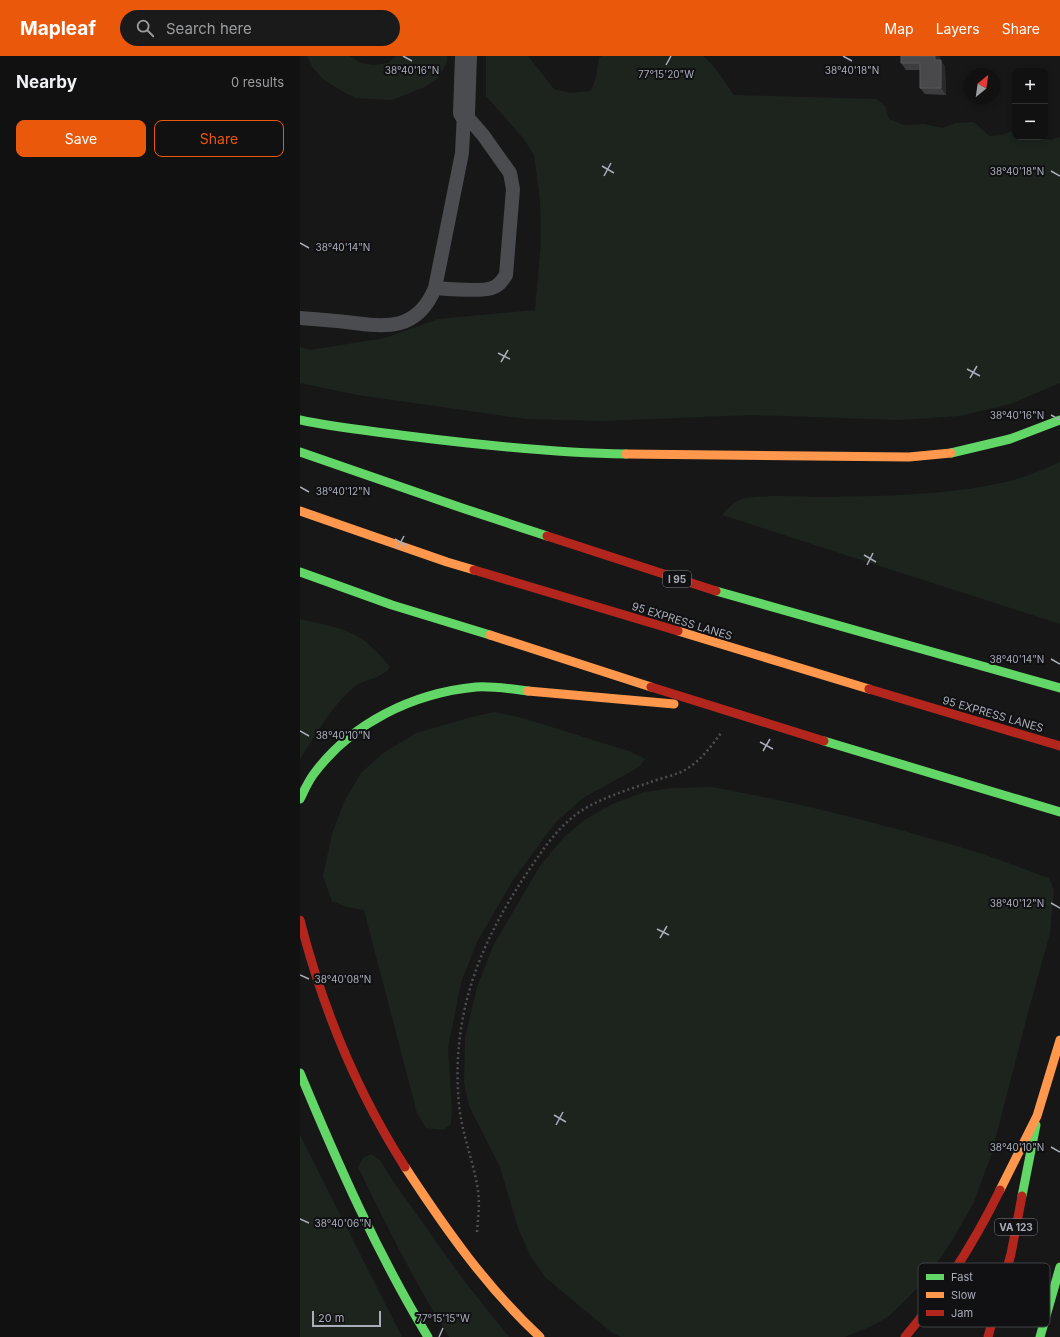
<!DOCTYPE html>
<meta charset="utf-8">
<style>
:root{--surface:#111;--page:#1a1a1a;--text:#f1f3f6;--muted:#9c9d9f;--line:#303131;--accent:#ea580c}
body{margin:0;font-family:Inter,sans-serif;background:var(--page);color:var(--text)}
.controls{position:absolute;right:12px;top:12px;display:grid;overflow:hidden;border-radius:8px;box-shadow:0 2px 6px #0003}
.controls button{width:36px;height:36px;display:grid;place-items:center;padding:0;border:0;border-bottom:1px solid var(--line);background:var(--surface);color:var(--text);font:20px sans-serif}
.compass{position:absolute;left:664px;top:12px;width:36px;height:36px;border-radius:50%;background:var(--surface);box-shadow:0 2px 6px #0003;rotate:29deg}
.scale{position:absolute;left:12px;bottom:10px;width:69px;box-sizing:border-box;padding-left:4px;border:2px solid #a8adb8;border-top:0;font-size:11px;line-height:14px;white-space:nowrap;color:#a8adb8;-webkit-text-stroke:3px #111113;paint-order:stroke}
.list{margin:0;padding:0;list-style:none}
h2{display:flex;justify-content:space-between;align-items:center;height:52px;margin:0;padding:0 16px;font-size:17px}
h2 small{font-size:13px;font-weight:400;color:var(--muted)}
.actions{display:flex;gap:8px;padding:12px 16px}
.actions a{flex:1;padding:9px 0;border:1px solid var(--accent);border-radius:8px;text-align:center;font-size:14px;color:var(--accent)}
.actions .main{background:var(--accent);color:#fff}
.icon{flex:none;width:22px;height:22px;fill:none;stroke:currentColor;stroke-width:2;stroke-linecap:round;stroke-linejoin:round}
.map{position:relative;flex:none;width:760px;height:1281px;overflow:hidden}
header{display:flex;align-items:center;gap:24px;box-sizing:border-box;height:56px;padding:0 20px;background:var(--accent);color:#fff}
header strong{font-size:19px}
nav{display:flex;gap:22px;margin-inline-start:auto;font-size:14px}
.search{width:280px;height:36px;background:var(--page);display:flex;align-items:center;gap:10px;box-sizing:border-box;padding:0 14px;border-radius:22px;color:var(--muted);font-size:15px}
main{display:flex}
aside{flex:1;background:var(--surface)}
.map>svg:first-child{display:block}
.green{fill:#1d241e}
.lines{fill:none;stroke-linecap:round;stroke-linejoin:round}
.path{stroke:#4d4e52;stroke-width:2.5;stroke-dasharray:2 3;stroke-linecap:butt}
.lane{stroke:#4b4c50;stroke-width:14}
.street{stroke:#4b4c50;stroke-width:22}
.fast{stroke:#63d668;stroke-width:9}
.slow{stroke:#ff974d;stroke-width:9}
.jam{stroke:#b3261e;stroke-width:9}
.wall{fill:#3d3d3f}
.shaded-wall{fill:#29292a}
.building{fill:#49494c;stroke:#58595d}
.ticks{fill:none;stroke:#a8adb8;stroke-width:1.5}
.labels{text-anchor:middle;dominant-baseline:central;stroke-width:4;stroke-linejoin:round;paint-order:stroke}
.shield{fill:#111113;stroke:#7b7e86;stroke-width:1}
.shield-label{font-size:10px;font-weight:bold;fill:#a8adb8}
.street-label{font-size:11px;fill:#a8adb8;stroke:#111113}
.key{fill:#111113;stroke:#3e4045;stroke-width:1}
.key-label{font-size:11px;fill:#a8adb8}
.ticks-label{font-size:10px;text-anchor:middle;fill:#a8adb8;stroke:#111113;stroke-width:4;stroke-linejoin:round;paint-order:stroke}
</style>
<header>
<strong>Mapleaf</strong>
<div class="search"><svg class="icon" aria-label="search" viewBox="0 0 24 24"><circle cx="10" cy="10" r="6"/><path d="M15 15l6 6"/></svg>Search here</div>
<nav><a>Map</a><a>Layers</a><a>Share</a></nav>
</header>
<main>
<aside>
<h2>Nearby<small>0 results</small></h2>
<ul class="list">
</ul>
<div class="actions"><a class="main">Save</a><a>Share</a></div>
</aside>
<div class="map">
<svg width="760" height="1281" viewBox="0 0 760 1281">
<rect width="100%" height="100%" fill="#171717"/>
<path class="green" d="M 7,0 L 50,0 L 61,7 L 73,9 L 88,7 L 96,0 L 147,0 L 147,6 L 138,22 L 125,31 L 92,44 L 55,42 L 42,35 L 24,24 L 13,12 Z
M 186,0 L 228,0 L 254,33 L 270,37 L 291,35 L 296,21 L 299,2 L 302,0 L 403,0 C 416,10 424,26 434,39 L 576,43 L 585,50 L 589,63 L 604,69 L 624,68 L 643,72 L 656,67 L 674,66 L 689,80 L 703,79 L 715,73 L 715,81 L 734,81 L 751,84 L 760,81 L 760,327 L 710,348 L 660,360 L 600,364 L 451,359 L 303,365 L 226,363 L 58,339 L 0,327 L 0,291 L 10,294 L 85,282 L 138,263 L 235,254 L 241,186 L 240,144 L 234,99 L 223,82 L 186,40 Z
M 760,406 L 760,568 L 422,459 C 429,451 435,444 446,442 C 474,438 501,441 528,441 C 587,440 648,439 706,426 C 724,422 743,414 760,406 Z
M 0,563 C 20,568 46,571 63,584 C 73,591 82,601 90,611 C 81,624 64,622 53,632 C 31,651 16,678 0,703 Z
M 194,656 L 219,661 L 329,695 L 345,703 L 339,711 L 283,742 L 256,766 L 213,824 L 177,886 L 161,927 L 148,992 L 152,1054 L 151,1068 L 143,1074 L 126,1072 L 117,1057 L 64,854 L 47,851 L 32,845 L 23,820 L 32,778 L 44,746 L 61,717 L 83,697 L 116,677 L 172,661 Z
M 412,731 C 505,748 596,771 686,799 C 707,806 728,815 749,822 L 754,834 L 750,877 L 730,949 L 691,1100 L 673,1148 L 650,1188 L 622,1228 L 589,1260 L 574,1269 L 545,1281 L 321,1281 L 311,1276 L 246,1222 L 231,1201 L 218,1172 L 200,1111 L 169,1050 L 164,1027 L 165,982 L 177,931 L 193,890 L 240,810 L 264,781 L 283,765 L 312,748 L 345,736 L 372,732 Z
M 0,1079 L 102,1281 L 0,1281 Z
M 71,1098 L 80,1104 L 93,1125 L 162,1222 L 209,1281 L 149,1281 C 115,1227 86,1169 58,1111 L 63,1102 Z"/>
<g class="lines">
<path class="path" d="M 177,1176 C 178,1162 180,1148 178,1135 C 174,1106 162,1079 159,1049 C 151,962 177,892 225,820 C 239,799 254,776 274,760 C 294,744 327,734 351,726 C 361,722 372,720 381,716 C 398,708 410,692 421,677"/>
<path class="lane" d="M 135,232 C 148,233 181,236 192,232 C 199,230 202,225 206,219 L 213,133 L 210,117 L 183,79 L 164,57
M 0,262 C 15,263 31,264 46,266 C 85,271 117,276 135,232 L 162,97 L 164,57"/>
<path class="street" d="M 164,57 L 166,0"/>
<path class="fast" d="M 0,364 C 35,372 72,375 108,380 C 180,389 253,397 326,398
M 0,396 L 162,452 L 247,480
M 651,397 L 710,383 L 760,364
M 0,516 L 92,549 L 190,579
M 416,535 L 760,632
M 524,685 L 760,756
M 0,743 C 4,735 8,726 13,719 C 51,667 113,637 176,631 C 193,630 211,633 228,635
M 0,1017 C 38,1108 77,1197 128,1281
M 722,1140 L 736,1069
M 740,1281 L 760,1211"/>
<path class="slow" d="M 326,398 L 609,401 L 651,397
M 0,455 L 147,506 L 174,514
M 378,575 L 569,633
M 190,579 L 351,631
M 228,635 L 374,648
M 105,1111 C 145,1172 186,1231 240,1281
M 700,1134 L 737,1060 L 760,984"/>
<path class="jam" d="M 247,480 L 416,535
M 174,514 L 378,575
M 351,631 L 524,685
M 569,633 L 760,690
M 0,864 C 22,950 57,1036 105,1111
M 605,1281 C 643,1236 674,1187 700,1134
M 688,1281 L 711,1198 L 722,1140"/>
</g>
<path class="wall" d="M 601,0 L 640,0 L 640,4 L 645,11 L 646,39 L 625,38 L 620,32 L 620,14 L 606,14 L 601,7 Z"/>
<path class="shaded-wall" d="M 635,0 L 640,0 L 640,11 L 635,4 Z
M 641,4 L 645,11 L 646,39 L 641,32 Z"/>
<path class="building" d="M 601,0 L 635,0 L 635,4 L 641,4 L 641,32 L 620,32 L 620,7 L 601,7 Z"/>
<path class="ticks" d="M 103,0 L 112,5M 543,0 L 552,5M 366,9 L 371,0M 302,110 L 314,117M 751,115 L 760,120M 304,120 L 311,107M 0,187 L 9,192M 198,297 L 210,303M 201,306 L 208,294M 667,313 L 680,320M 670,322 L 677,310M 751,359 L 760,364M 0,431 L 9,436M 95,483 L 107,490M 97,493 L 104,480M 564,499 L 576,506M 567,509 L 573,497M 751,603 L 760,608M 0,675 L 9,680M 460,686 L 473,693M 463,695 L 470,683M 751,847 L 760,852M 357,873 L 369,879M 360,882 L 367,870M 0,919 L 9,923M 254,1059 L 266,1066M 256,1069 L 263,1056M 751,1091 L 760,1096M 0,1163 L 9,1167M 139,1281 L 143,1272"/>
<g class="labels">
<g class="shield">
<rect x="363" y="515" width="28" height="16" rx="3"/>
<rect x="695" y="1163" width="42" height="16" rx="3"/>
</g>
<g class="shield-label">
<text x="377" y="523">I 95</text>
<text x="716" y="1171">VA 123</text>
</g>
<g class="street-label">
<text transform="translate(382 565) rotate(17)">95 EXPRESS LANES</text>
<text transform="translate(693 658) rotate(16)">95 EXPRESS LANES</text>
</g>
</g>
<rect x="618" y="1207" width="132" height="64" rx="6" class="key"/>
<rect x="626" y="1218" width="18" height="6" fill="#63d668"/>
<rect x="626" y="1236" width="18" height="6" fill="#ff974d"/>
<rect x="626" y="1254" width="18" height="6" fill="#b3261e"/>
<g class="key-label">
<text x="651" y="1225">Fast</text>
<text x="651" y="1243">Slow</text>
<text x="651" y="1261">Jam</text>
</g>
<g class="ticks-label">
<text x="112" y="18">38°40'16"N</text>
<text x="552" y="18">38°40'18"N</text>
<text x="366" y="22">77°15'20"W</text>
<text x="717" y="119">38°40'18"N</text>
<text x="43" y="195">38°40'14"N</text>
<text x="717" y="363">38°40'16"N</text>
<text x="43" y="439">38°40'12"N</text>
<text x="717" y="607">38°40'14"N</text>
<text x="43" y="683">38°40'10"N</text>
<text x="717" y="851">38°40'12"N</text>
<text x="43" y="927">38°40'08"N</text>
<text x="717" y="1095">38°40'10"N</text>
<text x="43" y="1171">38°40'06"N</text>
<text x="143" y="1266">77°15'15"W</text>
</g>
</svg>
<div class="controls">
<button>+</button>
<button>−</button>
</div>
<svg class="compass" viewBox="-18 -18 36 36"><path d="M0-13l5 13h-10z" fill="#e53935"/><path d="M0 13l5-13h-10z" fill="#9c9d9f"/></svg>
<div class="scale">20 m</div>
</div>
</main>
